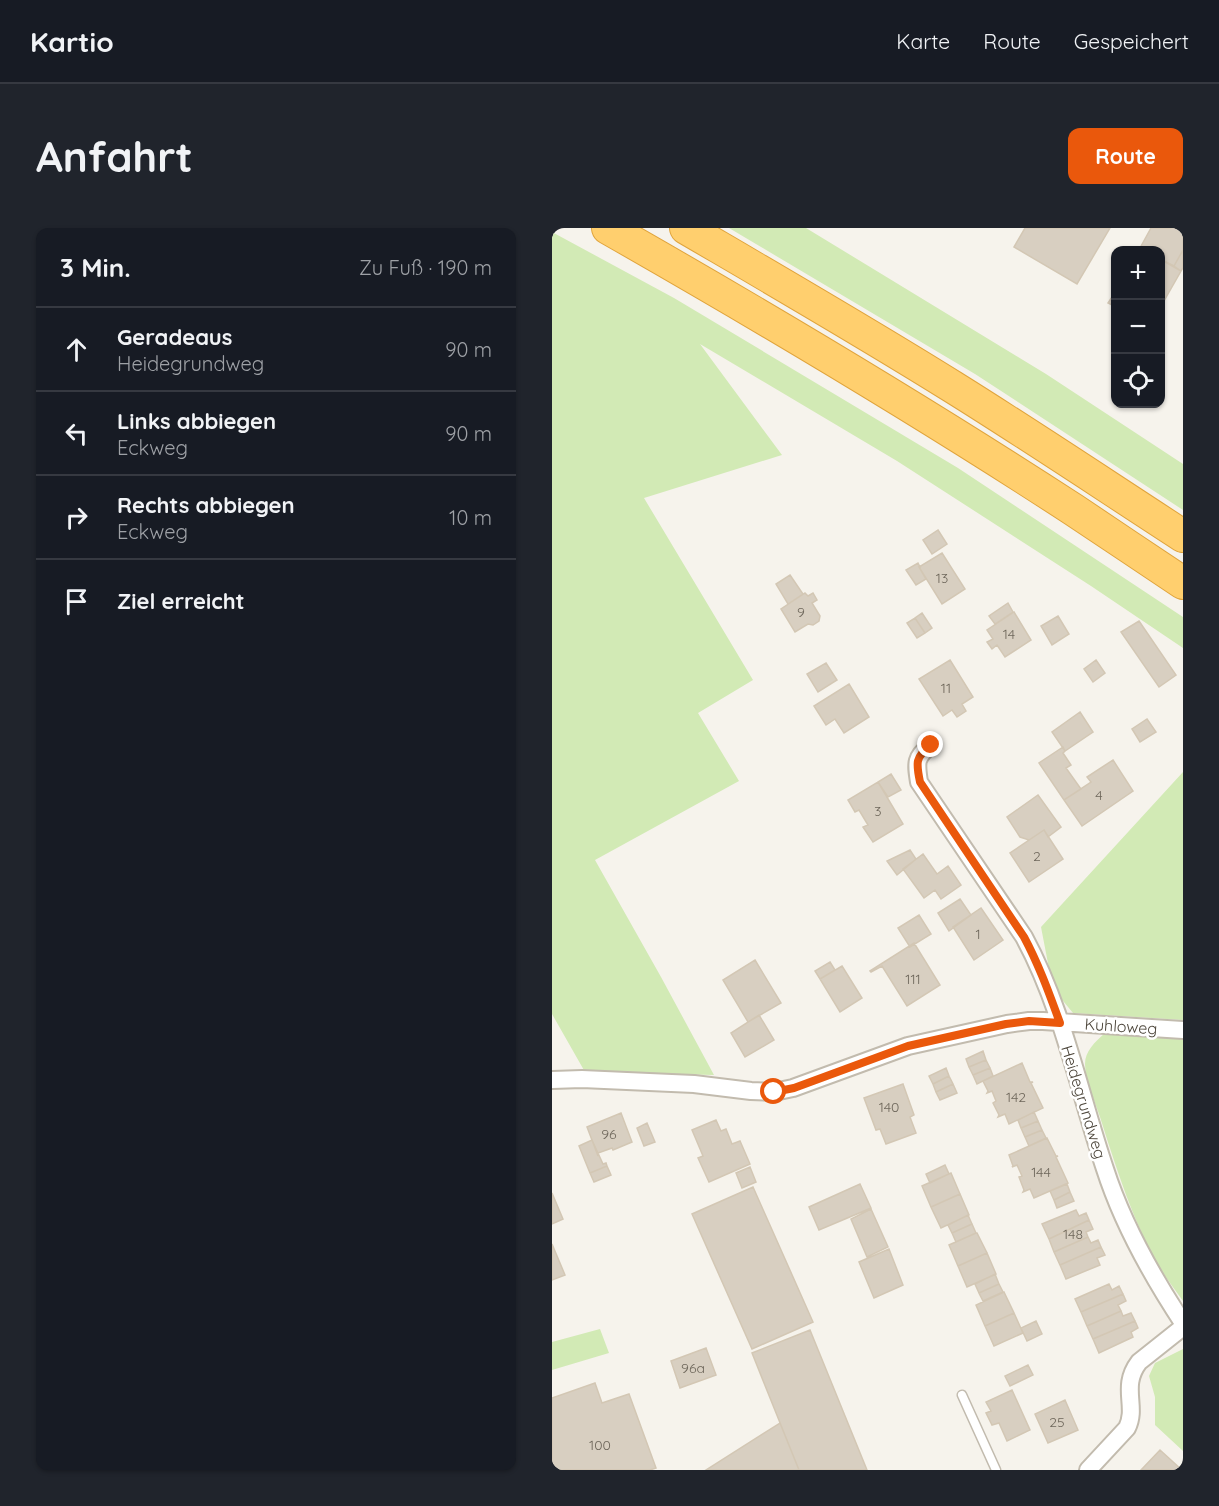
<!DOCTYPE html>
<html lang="de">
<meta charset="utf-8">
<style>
:root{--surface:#171b24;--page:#20242c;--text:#f1f3f6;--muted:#9ea1a6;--line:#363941;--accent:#ea580c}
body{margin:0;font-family:Quicksand,sans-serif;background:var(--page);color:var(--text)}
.controls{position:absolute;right:18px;top:18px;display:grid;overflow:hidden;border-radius:12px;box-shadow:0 2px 4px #0004}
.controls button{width:54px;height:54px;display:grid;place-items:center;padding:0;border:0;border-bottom:2px solid var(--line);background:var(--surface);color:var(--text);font:30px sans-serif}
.stop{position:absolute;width:18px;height:18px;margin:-14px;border:4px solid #ea580c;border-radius:50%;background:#fff}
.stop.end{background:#ea580c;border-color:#fff;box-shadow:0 2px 6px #0008}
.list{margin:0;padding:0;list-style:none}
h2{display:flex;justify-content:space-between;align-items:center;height:78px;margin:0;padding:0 24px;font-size:26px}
h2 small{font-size:20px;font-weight:400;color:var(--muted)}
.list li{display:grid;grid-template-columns:39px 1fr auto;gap:18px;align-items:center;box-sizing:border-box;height:84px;padding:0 24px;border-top:2px solid var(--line)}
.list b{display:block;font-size:22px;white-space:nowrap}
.list p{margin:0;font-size:20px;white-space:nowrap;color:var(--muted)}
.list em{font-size:20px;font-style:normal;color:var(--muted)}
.icon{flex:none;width:33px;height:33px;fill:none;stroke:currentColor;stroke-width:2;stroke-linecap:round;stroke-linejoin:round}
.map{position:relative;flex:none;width:631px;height:1242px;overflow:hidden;border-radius:12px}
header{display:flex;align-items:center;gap:36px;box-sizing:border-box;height:84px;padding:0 30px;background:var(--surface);border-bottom:2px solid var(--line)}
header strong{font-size:28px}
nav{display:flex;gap:33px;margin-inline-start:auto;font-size:21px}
.intro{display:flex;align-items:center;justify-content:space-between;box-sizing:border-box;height:144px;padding:0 36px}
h1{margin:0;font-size:42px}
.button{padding:15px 27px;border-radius:12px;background:var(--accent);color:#fff;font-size:21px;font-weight:700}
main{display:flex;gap:36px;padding:0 36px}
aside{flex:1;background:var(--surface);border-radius:12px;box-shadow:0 2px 4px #0004}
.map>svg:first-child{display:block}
.green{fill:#d2eab5}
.building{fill:#d8cfc1;stroke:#d3c7b4;stroke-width:1.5}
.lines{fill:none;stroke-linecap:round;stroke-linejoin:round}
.service-casing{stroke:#c2bbae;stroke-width:11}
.minor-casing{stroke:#c2bbae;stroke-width:20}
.motorway-casing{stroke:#e0a43c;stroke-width:34}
.service{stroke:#fff;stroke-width:8}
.minor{stroke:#fff;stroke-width:16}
.motorway{stroke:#ffcf6e;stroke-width:32}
.route{stroke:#ea580c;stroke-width:8}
.labels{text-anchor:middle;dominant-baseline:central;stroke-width:5;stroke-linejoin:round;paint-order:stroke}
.number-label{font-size:14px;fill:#6e675b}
.street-label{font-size:16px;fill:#4b4439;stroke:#fff}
</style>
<header>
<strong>Kartio</strong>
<nav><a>Karte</a><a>Route</a><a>Gespeichert</a></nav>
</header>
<div class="intro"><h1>Anfahrt</h1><a class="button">Route</a></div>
<main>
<aside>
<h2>3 Min.<small>Zu Fuß · 190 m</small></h2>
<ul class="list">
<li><svg class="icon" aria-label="ahead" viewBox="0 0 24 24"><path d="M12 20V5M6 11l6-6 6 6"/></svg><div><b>Geradeaus</b><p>Heidegrundweg</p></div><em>90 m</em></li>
<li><svg class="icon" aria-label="left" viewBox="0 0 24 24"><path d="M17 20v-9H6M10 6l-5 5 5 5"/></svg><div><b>Links abbiegen</b><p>Eckweg</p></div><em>90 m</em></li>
<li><svg class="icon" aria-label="right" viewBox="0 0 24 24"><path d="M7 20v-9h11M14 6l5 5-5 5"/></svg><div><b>Rechts abbiegen</b><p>Eckweg</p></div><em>10 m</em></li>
<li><svg class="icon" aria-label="arrive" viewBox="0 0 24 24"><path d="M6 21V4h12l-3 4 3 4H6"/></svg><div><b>Ziel erreicht</b></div></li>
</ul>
</aside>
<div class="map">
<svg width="631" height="1242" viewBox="0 0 631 1242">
<rect width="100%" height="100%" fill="#f6f3ec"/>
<path class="green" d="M 177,0 L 254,0 L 494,146 L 631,236 L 631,282 L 423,146 Z
M 0,4 L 122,70 L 406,240 L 631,389 L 631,420 L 539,358 L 345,233 L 148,116 L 230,227 L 92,270 L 201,452 L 146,485 L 187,553 L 43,632 L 109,749 L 162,847 L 33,844 L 0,786 Z
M 631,544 L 631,792 L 521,785 L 507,768 L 499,751 L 489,699 Z
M 552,806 L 631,811 L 631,1073 C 624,1063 616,1053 610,1043 C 582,998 564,939 548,889 C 543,874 533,851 533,836 C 533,823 543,814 552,806 Z
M 48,1101 L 57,1125 L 0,1142 L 0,1114 Z
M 631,1121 L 631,1223 L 603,1197 L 603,1169 L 597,1148 L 603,1135 Z"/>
<path class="building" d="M 473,0 L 558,0 L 525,56 L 462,19 Z
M 599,0 L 625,0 L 631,3 L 631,22 L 622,38 L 608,31 L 608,22 L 593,22 L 588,20 Z
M 631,22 L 631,40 L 629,43 L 622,38 Z
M 608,31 L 629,43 L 608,80 Z
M 564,63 L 564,79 L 556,75 Z
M 386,302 L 395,316 L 380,326 L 371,312 Z
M 390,325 L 413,361 L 390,376 L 367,339 Z
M 366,335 L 368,339 L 367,339 L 374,351 L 364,357 L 354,342 Z
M 238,347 L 251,366 L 236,376 L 224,356 Z
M 253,365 L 256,368 L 261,365 L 265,372 L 260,375 L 268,388 L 267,393 L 261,397 L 256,396 L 243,404 L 229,381 Z
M 456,375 L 461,384 L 443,396 L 437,388 Z
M 462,384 L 479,412 L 453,429 L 445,417 L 440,421 L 435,414 L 441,411 L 435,402 Z
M 370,385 L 380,400 L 373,405 L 363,390 Z
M 506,388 L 517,406 L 500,417 L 489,398 Z
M 363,390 L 373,405 L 365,410 L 355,395 Z
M 587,393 L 624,447 L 607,459 L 569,404 Z
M 398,432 L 421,469 L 410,476 L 414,483 L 405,489 L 400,482 L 391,488 L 367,451 Z
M 544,432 L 553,445 L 541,454 L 532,441 Z
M 274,435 L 285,452 L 266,464 L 255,446 Z
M 297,456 L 317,489 L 292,505 L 283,491 L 274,497 L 262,478 Z
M 528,484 L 541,504 L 513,523 L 500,504 Z
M 595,491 L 604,504 L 588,514 L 580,501 Z
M 511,519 L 513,523 L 511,525 L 519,537 L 514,540 L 529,561 L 512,572 L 487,535 Z
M 561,532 L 581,563 L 530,598 L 512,572 L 539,554 L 535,549 Z
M 339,546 L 349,562 L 336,569 L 326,554 Z
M 326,554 L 351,596 L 321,614 L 311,599 L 316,597 L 307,582 L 303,584 L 296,572 Z
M 486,567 L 509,599 L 496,609 L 492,602 L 477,612 L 468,609 L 455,589 Z
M 492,602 L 511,631 L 477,654 L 458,625 Z
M 358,622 L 364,631 L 345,647 L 335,633 Z
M 371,626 L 385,646 L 396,638 L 409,657 L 389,671 L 383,662 L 372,670 L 351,641 Z
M 408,671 L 419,687 L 397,703 L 386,685 Z
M 429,680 L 451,712 L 422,732 L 401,699 Z
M 367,687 L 379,706 L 358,719 L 346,700 Z
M 362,715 L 388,757 L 355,778 L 330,738 L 319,744 L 318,743 Z
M 203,732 L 229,775 L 196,794 L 171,752 Z
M 278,734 L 283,742 L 268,751 L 263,743 Z
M 290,738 L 310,770 L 288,784 L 268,751 Z
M 207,787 L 222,812 L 193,829 L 179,805 Z
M 431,823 L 434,832 L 417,839 L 414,831 Z
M 434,832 L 438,840 L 421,847 L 417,839 Z
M 470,835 L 478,854 L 481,854 L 479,855 L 491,880 L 457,896 L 453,886 L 446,889 L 447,887 L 441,875 L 444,873 L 440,863 L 435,865 L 436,863 L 431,853 Z
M 394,840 L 397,848 L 381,856 L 377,848 Z
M 438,840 L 441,848 L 425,856 L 421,847 Z
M 397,848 L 401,856 L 384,864 L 381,856 Z
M 351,856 L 362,887 L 358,889 L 364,905 L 334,916 L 328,901 L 324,902 L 312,870 Z
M 401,856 L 405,865 L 388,872 L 384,864 Z
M 482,884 L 486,893 L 469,900 L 466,892 Z
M 69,885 L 80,914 L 61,922 L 60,920 L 46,925 L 46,928 L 35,899 Z
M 164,892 L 169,903 L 174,901 L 180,916 L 188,913 L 198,936 L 157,954 L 146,930 L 151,928 L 140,902 Z
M 486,893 L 490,902 L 473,909 L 469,900 Z
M 95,895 L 103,914 L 92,918 L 85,900 Z
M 490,902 L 494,910 L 477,918 L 473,909 Z
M 495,910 L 504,928 L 506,928 L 504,929 L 516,955 L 482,970 L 478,961 L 471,964 L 472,962 L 467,949 L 470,948 L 465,937 L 460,939 L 461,938 L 457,927 Z
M 40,912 L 51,936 L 54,935 L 55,938 L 38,945 L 27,918 Z
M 393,937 L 397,946 L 378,955 L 374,946 Z
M 55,938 L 59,947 L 42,954 L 38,945 Z
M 198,939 L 204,954 L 190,960 L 184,945 Z
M 399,945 L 408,966 L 379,979 L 370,958 Z
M 308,956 L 319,980 L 267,1002 L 257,979 Z
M 515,956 L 518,964 L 502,972 L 498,963 Z
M 201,959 L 261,1094 L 200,1121 L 140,986 Z
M 518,964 L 522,973 L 505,980 L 502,972 Z
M 0,965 L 11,991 L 0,996 Z
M 408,966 L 417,987 L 389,1000 L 379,979 Z
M 319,981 L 336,1019 L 315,1029 L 299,991 Z
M 524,982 L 527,988 L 534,985 L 537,992 L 497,1011 L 490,996 Z
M 416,987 L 420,996 L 400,1005 L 396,997 Z
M 537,992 L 541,1001 L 534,1004 L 536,1009 L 502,1024 L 497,1011 Z
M 420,996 L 424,1005 L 404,1014 L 400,1005 Z
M 424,1005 L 425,1005 L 435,1025 L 406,1038 L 397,1017 Z
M 536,1009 L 539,1015 L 546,1012 L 549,1019 L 508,1037 L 502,1024 Z
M 0,1016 L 13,1047 L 0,1052 Z
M 549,1019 L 553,1027 L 545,1030 L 548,1037 L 514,1051 L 508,1037 Z
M 337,1021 L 351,1057 L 322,1070 L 307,1034 Z
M 435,1025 L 444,1046 L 415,1059 L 406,1038 Z
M 443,1046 L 447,1056 L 427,1065 L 423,1056 Z
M 447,1056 L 451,1064 L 431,1073 L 427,1065 Z
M 557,1056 L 560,1062 L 567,1058 L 571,1066 L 529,1084 L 523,1071 Z
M 452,1064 L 462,1085 L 433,1098 L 424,1077 Z
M 571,1066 L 574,1073 L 566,1077 L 569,1083 L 535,1098 L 529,1084 Z
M 569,1083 L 571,1088 L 579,1085 L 583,1093 L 541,1111 L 535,1098 Z
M 462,1085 L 471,1105 L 442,1118 L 433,1098 Z
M 484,1093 L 490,1106 L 475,1113 L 469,1100 Z
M 583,1093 L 586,1100 L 579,1104 L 581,1109 L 547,1125 L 541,1111 Z
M 258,1102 L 315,1242 L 247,1242 L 200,1125 Z
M 154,1120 L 164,1147 L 128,1160 L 119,1133 Z
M 476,1137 L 481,1147 L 458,1158 L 453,1148 Z
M 43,1155 L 50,1175 L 77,1166 L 104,1240 L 98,1242 L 0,1242 L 0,1170 Z
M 460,1162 L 478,1202 L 455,1213 L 447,1195 L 440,1197 L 434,1185 L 439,1183 L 434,1174 Z
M 513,1172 L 526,1202 L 496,1215 L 483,1186 Z
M 228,1195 L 247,1242 L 154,1242 Z
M 608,1222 L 630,1242 L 589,1242 Z"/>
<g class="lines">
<g class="service-casing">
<path id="service" d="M 410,1167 L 444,1242"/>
</g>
<g class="minor-casing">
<path id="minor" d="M 379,517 C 363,529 364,535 367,554 L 472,709 C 511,781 527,864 553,941 C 570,994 600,1048 631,1095
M 0,852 L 30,851 L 142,856 L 199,863 L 222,864 L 241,860 L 356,818 L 455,796 L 477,793 L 491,793 L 631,802
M 536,1242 L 575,1200 C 586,1178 568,1159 587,1134 L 631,1099"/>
</g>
<g class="motorway-casing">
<path id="motorway" d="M 56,0 C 214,90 370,183 522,282 C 558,306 595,331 631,355
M 134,0 C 223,52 313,104 401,159 C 478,207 554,258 631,308"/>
</g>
<use href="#service" class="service"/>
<use href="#minor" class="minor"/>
<use href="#motorway" class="motorway"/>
</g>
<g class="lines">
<path class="route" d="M 222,864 L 242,860 L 356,818 L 454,796 L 477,793 L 508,795 C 497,765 487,737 472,709 L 368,554 C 364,535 363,529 379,517"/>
</g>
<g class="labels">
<g class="number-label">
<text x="390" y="350">13</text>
<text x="249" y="384">9</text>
<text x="457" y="406">14</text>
<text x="394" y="460">11</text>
<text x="547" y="567">4</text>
<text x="326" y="583">3</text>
<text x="485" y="628">2</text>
<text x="426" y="706">1</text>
<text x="361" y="751">111</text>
<text x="464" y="869">142</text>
<text x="337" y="879">140</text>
<text x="57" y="906">96</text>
<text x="489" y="944">144</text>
<text x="521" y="1006">148</text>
<text x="141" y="1140">96a</text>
<text x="505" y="1194">25</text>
<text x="48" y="1217">100</text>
</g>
<g class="street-label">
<text transform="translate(569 798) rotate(4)">Kuhloweg</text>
<text transform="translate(532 874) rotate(73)">Heidegrundweg</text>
</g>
</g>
</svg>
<div class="controls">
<button>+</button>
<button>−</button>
<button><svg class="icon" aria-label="locate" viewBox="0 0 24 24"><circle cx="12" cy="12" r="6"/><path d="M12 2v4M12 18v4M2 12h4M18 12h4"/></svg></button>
</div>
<div class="stop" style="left:222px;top:864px"></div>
<div class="stop end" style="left:379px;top:517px"></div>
</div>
</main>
